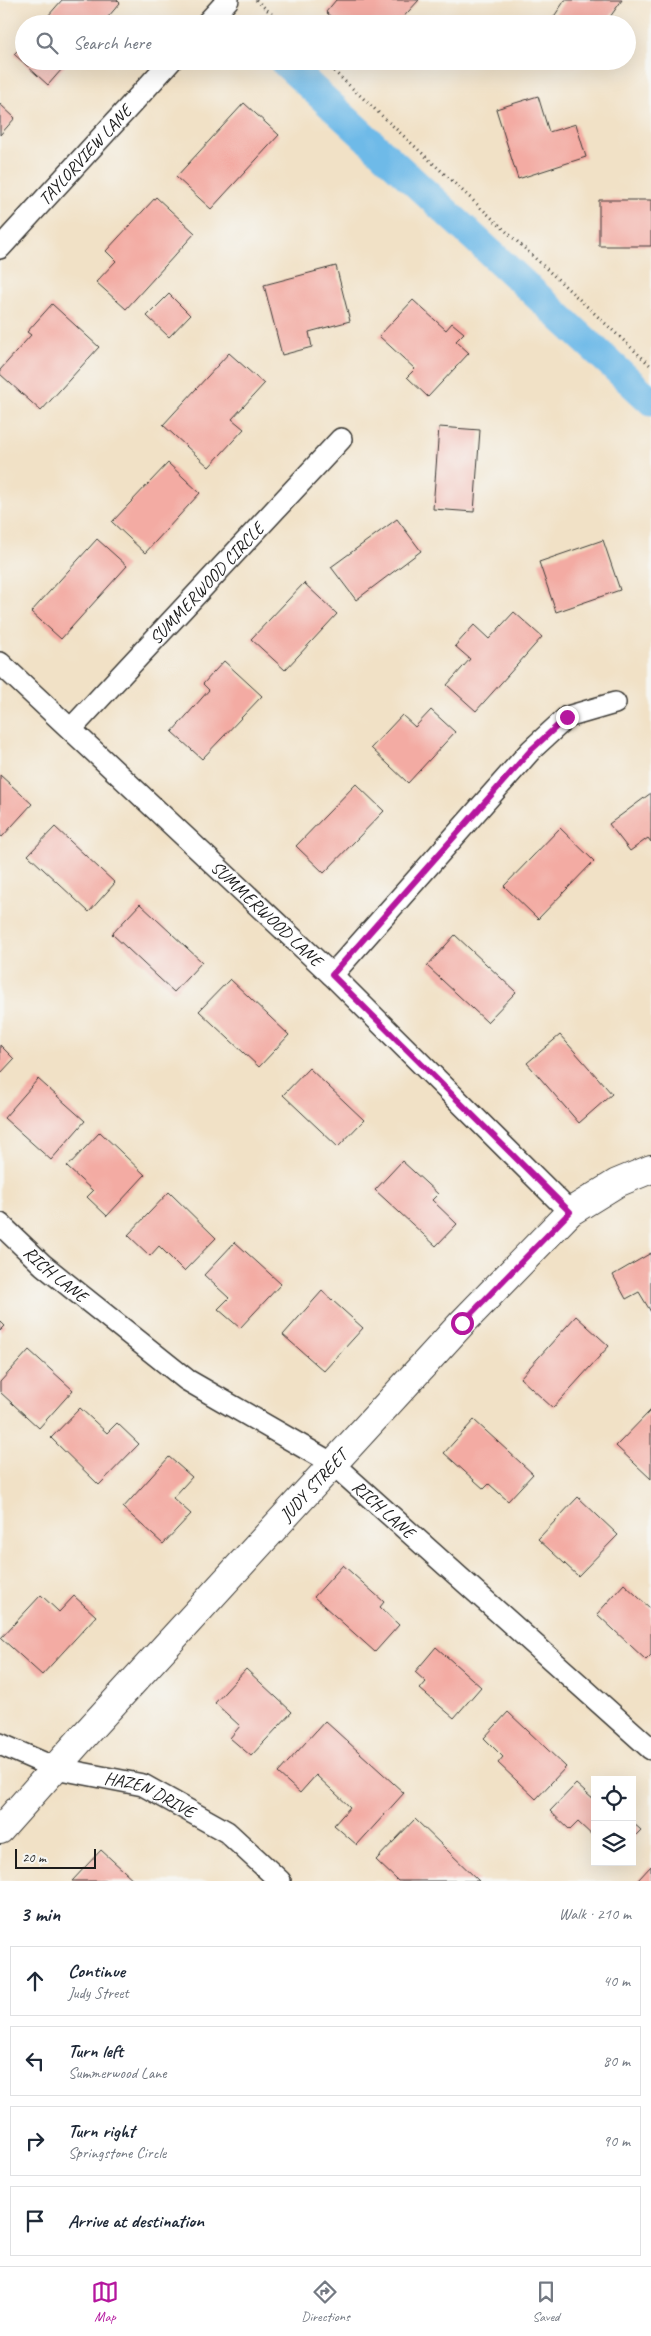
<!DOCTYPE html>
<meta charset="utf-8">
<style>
:root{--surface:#fff;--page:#f6f6f7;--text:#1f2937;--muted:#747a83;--line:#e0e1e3;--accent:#b5179e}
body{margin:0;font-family:Caveat,sans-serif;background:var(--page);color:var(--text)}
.controls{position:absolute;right:15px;bottom:15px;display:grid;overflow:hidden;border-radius:0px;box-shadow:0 5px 20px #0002}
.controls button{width:45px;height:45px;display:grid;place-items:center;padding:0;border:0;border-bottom:1px solid var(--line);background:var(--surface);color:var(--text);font:25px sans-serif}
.scale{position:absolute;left:15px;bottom:12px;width:81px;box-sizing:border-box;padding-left:5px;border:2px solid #1c1c1c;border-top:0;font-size:14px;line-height:18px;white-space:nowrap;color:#1c1c1c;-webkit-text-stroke:4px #f6f6f2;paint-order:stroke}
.stop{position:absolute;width:15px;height:15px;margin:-11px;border:4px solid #b5179e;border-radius:50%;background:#fff}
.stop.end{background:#b5179e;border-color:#fff;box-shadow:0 1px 5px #0008}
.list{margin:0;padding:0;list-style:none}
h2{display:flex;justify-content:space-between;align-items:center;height:65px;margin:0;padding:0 20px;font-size:21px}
h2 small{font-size:16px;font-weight:400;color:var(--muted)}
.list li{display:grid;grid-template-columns:32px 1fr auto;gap:15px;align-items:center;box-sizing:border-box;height:70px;margin:0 10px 10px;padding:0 10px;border:1px solid var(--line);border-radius:0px}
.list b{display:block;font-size:19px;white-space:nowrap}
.list p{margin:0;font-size:16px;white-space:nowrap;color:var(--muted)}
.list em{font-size:16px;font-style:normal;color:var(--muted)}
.icon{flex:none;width:28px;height:28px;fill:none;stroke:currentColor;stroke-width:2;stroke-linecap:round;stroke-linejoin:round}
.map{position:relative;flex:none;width:651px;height:1881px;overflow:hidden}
.search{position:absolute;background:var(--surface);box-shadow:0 5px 20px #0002;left:15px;right:15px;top:15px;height:55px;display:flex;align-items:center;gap:12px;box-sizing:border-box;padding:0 18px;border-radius:28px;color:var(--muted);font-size:19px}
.sheet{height:385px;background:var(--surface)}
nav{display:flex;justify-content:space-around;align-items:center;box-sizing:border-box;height:70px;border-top:1px solid var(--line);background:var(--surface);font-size:14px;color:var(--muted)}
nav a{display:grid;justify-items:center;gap:2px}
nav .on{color:var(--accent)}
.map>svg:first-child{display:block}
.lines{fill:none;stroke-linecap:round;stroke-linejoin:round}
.canal{stroke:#6ebae8;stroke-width:29}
.building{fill:#f3aba3}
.minor-casing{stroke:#3c3a36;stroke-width:24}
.tertiary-casing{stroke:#3c3a36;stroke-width:30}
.path{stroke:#3c3a36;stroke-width:3;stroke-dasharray:1 4;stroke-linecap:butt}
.minor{stroke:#fff;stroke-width:21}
.tertiary{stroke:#fff;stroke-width:28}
.route{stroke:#b5179e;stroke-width:6}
.labels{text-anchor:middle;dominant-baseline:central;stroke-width:4.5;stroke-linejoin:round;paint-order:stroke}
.street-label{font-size:18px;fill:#1c1c1c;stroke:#f6f6f2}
</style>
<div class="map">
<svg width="651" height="1881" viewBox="0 0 651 1881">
<rect width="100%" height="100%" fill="#f6f6f2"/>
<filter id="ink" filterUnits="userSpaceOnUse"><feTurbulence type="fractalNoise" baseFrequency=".02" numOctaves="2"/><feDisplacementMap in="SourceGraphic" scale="10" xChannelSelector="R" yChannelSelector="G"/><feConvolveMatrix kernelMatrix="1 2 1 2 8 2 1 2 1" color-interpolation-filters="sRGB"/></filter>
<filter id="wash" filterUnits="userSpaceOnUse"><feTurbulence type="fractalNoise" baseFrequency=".0096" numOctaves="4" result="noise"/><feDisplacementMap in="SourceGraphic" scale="20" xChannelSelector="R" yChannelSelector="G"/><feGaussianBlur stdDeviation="1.12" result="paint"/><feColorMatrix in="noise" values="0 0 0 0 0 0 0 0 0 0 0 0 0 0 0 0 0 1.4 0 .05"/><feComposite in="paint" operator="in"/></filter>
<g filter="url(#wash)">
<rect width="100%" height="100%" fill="#f1e1c6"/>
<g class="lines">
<path class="canal" d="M 283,61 L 651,401"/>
</g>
<g id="blocks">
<path class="building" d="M 62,0 L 117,0 L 120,3 L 102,24 L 41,24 Z
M 336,0 L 419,0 L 397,24 L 339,24 L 326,12 Z
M 565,0 L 622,0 L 605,24 L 549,24 Z
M 24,44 L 24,61 L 69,61 L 48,85 L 14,54 Z
M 566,61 L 579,61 L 574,67 Z
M 538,96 L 549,132 L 576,124 L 586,157 L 518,179 L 496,109 Z
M 244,103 L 279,135 L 211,209 L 176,177 Z
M 0,104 L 15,118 L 0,135 Z
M 156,197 L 195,233 L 126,309 L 96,282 L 116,261 L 106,251 Z
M 599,200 L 651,200 L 651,246 L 599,246 Z
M 336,266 L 350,321 L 309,332 L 312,347 L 282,355 L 264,285 Z
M 169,294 L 190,315 L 169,337 L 147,316 Z
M 413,300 L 446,330 L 452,323 L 464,333 L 456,341 L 469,353 L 428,397 L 407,377 L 415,369 L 379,336 Z
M 52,304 L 99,347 L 41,411 L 0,374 L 0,370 L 31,335 L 27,332 Z
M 229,353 L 264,384 L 232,419 L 244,429 L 209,467 L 163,425 Z
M 439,427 L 480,430 L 474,512 L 433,509 Z
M 168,463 L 200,493 L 145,553 L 112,522 Z
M 397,519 L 421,551 L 356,600 L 331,567 Z
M 97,539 L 127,566 L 61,639 L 31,612 Z
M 603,540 L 620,590 L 556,612 L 539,562 Z
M 304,583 L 337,614 L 285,670 L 251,639 Z
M 514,612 L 542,637 L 476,711 L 447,685 L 470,659 L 455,646 L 474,625 L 489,639 Z
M 224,661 L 262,696 L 202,759 L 172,732 L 209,690 L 203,684 Z
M 431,710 L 455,732 L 408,783 L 371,748 L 402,715 L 415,727 Z
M 0,775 L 32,804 L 2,837 L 0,835 Z
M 356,784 L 384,811 L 324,873 L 296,846 Z
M 651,793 L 651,842 L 648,838 L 630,851 L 609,824 Z
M 55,827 L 115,883 L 89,912 L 28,855 Z
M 560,828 L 594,861 L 538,919 L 504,886 Z
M 140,904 L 202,962 L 174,992 L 112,934 Z
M 455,935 L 516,992 L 487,1022 L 427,966 Z
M 230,979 L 289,1035 L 259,1067 L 199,1011 Z
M 560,1035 L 612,1094 L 579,1123 L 527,1063 Z
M 0,1045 L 14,1059 L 0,1074 Z
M 309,1068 L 364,1120 L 338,1147 L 283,1095 Z
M 38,1079 L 85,1121 L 51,1160 L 4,1118 Z
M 100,1132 L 145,1175 L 107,1216 L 87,1197 L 93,1191 L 67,1167 Z
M 402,1161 L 438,1194 L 432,1200 L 457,1224 L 436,1246 L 375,1190 Z
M 169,1192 L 216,1238 L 184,1271 L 159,1246 L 150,1256 L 128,1235 Z
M 235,1242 L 281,1284 L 240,1328 L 218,1309 L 229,1298 L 204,1275 Z
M 651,1253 L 651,1312 L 639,1292 L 626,1299 L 613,1275 Z
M 322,1291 L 363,1328 L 324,1371 L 283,1335 Z
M 576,1316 L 609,1346 L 553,1408 L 520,1378 Z
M 0,1321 L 5,1326 L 0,1331 Z
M 29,1350 L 73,1390 L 39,1428 L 0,1392 L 0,1382 Z
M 80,1408 L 107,1433 L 117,1423 L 139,1444 L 99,1485 L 51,1438 Z
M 651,1410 L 651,1479 L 616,1446 Z
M 474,1420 L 533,1474 L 508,1501 L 489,1484 L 484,1489 L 444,1453 Z
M 169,1457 L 192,1477 L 173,1498 L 191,1514 L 163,1544 L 123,1508 Z
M 578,1497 L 618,1535 L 578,1576 L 538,1539 Z
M 343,1565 L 384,1602 L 380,1607 L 399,1625 L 375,1652 L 314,1597 Z
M 624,1584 L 650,1608 L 651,1607 L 651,1655 L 646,1660 L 597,1614 Z
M 41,1595 L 59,1612 L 74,1596 L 96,1616 L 42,1675 L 1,1638 Z
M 436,1647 L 481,1687 L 454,1718 L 420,1689 L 426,1682 L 415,1672 Z
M 246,1669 L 292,1712 L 251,1756 L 230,1738 L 240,1726 L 215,1703 Z
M 508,1712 L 566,1767 L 536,1799 L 498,1763 L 503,1757 L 484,1738 Z
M 325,1721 L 404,1793 L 357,1845 L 334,1825 L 350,1807 L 316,1775 L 300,1793 L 278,1773 Z
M 576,1784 L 595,1801 L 595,1838 L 578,1822 L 570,1830 L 550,1811 Z
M 415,1819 L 479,1881 L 398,1881 L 376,1860 Z
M 632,1822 L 641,1830 L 632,1839 Z
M 101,1850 L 135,1881 L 72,1881 Z
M 651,1866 L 651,1881 L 639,1881 L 638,1880 Z"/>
</g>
</g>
<g filter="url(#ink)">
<use href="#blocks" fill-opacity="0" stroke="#3c3a36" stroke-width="1"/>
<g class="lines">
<g class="minor-casing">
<g id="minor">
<path d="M 206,24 L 228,0"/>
<path id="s1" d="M 0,248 L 171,61"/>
<path id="s2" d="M 0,663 L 332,975 L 570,1212"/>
<path id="s3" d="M 71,729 L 341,439"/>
<path d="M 332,975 L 531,750 L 567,717 L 615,703"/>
<path id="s4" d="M 0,1224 L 43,1265 L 187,1380 L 333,1464 L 651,1749"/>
<path id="s5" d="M 0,1744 L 55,1768 L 143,1785 L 227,1832 L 280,1881"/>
</g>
</g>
<g class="tertiary-casing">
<g id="tertiary">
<path id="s6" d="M 0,1830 L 89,1730 L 462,1323 L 570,1212 L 617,1183 L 651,1169"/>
</g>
</g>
<path class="path" d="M 256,0 L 283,24
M 323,61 L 651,366"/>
<use href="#minor" class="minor"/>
<use href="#tertiary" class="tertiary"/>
</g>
</g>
<g class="lines" filter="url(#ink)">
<path class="route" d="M 462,1323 L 570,1212 L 332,975 L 531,750 L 567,717"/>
</g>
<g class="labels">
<g class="street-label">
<text stroke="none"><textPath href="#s1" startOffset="126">TAYLORVIEW LANE</textPath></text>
<text stroke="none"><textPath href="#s3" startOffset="199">SUMMERWOOD CIRCLE</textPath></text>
<text stroke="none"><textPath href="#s2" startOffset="366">SUMMERWOOD LANE</textPath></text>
<text stroke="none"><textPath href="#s4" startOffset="75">RICH LANE</textPath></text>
<text stroke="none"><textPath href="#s6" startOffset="466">JUDY STREET</textPath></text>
<text stroke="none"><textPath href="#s4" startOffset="480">RICH LANE</textPath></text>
<text stroke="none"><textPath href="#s5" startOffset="159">HAZEN DRIVE</textPath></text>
</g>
</g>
</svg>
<div class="controls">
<button><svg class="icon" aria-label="locate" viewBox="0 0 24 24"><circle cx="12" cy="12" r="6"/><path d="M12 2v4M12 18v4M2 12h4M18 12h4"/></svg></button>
<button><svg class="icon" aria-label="layers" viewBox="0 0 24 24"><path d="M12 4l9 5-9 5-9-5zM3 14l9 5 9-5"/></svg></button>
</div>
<div class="scale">20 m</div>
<div class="stop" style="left:462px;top:1323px"></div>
<div class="stop end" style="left:567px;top:717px"></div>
<div class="search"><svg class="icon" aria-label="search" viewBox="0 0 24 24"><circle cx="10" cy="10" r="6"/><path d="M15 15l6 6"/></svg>Search here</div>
</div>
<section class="sheet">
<h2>3 min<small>Walk · 210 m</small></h2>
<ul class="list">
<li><svg class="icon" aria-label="ahead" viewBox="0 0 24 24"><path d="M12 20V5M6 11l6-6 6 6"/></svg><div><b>Continue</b><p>Judy Street</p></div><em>40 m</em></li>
<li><svg class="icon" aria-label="left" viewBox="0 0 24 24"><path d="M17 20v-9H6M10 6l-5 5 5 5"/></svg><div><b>Turn left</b><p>Summerwood Lane</p></div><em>80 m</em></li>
<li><svg class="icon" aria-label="right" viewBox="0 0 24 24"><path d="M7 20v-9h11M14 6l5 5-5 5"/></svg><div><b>Turn right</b><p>Springstone Circle</p></div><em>90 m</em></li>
<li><svg class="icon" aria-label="arrive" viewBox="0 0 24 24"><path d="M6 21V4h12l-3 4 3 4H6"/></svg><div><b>Arrive at destination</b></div></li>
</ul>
</section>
<nav>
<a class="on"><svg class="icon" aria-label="map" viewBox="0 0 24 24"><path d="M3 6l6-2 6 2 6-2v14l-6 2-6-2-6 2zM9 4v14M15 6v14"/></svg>Map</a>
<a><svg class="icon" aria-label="directions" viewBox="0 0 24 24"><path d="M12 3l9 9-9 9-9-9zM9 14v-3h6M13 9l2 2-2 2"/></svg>Directions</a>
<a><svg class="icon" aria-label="saved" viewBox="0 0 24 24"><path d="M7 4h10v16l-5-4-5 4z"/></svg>Saved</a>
</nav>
